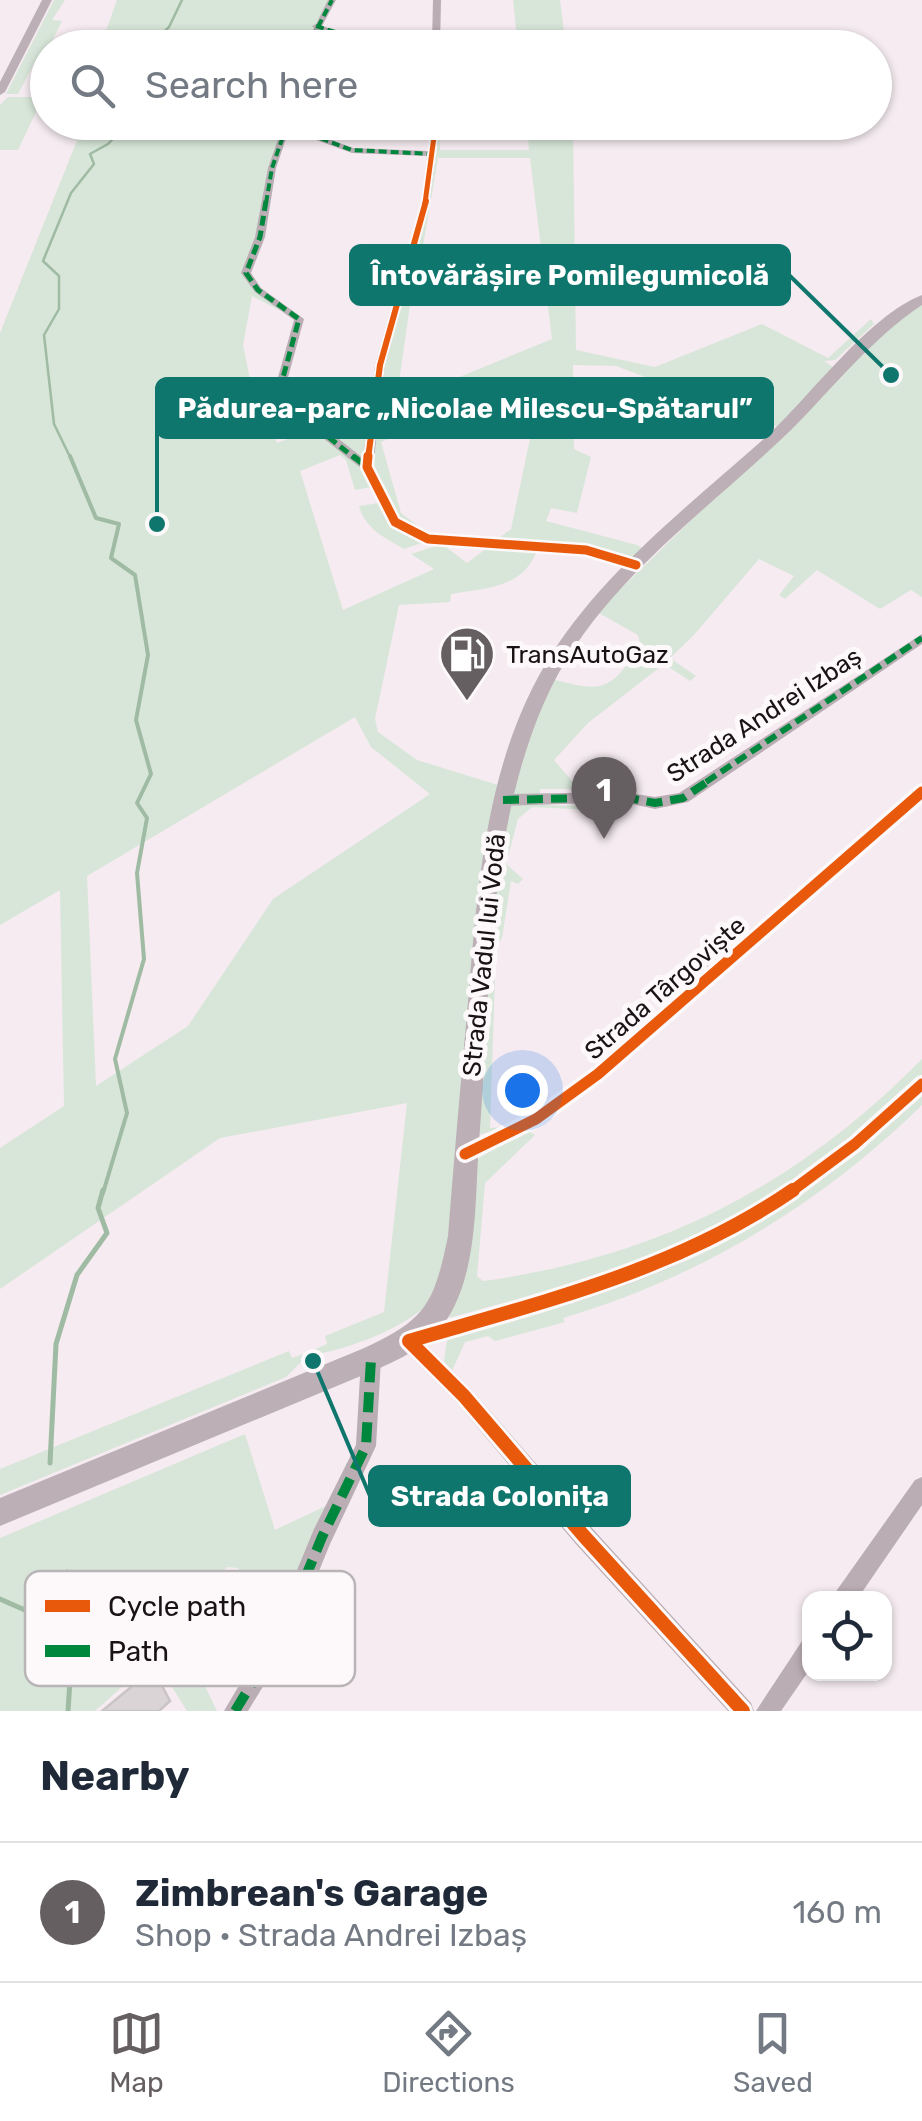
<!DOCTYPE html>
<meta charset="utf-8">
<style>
:root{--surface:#fff;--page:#f6f6f7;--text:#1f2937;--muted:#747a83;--line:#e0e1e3;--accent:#665f62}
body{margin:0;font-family:Rubik,sans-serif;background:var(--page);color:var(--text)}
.controls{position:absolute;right:30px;bottom:30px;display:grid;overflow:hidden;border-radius:20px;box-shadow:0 2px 8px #0004}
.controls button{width:90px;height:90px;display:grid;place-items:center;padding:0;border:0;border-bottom:2px solid var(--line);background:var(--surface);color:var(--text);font:50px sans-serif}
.you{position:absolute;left:522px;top:1090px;width:35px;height:35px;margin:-25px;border:8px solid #fff;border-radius:50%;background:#1a73e8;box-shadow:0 0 0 15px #1a73e833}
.badge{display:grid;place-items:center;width:65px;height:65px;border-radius:50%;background:var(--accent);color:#fff;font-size:32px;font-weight:700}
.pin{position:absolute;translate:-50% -82px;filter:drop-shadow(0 2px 5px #0008)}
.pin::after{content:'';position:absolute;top:52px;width:35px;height:30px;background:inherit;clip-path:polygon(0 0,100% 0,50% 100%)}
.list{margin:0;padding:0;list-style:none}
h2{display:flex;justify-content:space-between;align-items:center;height:130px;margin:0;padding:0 40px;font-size:42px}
h2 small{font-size:32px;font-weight:400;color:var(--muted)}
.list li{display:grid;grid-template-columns:65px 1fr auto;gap:30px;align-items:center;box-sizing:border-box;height:140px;padding:0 40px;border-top:2px solid var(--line)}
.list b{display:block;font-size:38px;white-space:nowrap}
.list p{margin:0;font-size:32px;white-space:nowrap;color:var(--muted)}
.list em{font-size:32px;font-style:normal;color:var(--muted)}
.icon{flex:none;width:55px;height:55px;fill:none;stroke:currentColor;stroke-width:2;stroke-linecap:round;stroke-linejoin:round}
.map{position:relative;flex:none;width:922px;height:1711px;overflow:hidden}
.search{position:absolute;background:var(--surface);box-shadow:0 2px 8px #0004;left:30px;right:30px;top:30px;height:110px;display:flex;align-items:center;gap:25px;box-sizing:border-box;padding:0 35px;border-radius:55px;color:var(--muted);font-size:38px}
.sheet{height:270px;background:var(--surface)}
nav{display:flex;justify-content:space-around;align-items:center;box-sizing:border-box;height:140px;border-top:2px solid var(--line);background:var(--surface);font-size:28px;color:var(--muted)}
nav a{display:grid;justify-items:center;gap:5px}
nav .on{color:var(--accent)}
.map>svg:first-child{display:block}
.green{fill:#d8e6d9;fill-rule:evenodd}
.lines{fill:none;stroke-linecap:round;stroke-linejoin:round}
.stream-far2{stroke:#9fbba3;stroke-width:2.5}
.stream-far1{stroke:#9fbba3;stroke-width:4}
.stream{stroke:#9fbba3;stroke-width:5}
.building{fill:#dbd4d7;stroke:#cbc4c7;stroke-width:2.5}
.minor{fill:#baadb4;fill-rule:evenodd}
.major{fill:#bcafb5;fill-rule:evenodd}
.quiet-far4{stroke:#00873e;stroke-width:4;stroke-dasharray:8 4;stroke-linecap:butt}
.quiet-far3{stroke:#00873e;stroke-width:5;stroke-dasharray:10 5;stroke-linecap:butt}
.quiet-far2{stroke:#00873e;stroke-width:6;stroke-dasharray:12 6;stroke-linecap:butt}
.quiet-far1{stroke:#00873e;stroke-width:8;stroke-dasharray:16 8;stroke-linecap:butt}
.quiet{stroke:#00873e;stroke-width:10;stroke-dasharray:20 10;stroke-linecap:butt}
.cycleway-far4-casing{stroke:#fdf9fb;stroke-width:9}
.cycleway-far3-casing{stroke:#fdf9fb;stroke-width:10}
.cycleway-far2-casing{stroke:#fdf9fb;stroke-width:14}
.cycleway-far1-casing{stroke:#fdf9fb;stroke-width:18}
.cycleway-casing{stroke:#fdf9fb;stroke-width:20}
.cycleway-far4{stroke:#e8590c;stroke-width:5}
.cycleway-far3{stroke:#e8590c;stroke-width:6}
.cycleway-far2{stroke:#e8590c;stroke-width:9}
.cycleway-far1{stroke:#e8590c;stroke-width:11}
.cycleway{stroke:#e8590c;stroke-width:14}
.labels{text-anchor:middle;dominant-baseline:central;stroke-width:10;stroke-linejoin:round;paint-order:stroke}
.poi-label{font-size:25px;fill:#191316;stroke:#fdf9fb;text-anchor:start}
.street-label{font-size:25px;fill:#191316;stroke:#fdf9fb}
.key{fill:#fdf9fb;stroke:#b9b4b6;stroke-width:2.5}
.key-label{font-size:28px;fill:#191316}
.leader{fill:none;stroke:#0f766e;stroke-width:4}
.callout-dot{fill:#0f766e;stroke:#fdf9fb;stroke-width:4}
.callout{fill:#0f766e;stroke:#0f766e;stroke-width:4}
.callout-label{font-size:28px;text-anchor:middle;font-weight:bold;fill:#fff}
</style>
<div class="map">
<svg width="922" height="1711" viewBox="0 0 922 1711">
<rect width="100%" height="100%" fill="#f5ebf0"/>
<path class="green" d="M 54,0 L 65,0 L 52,20 L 62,21 L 43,59 L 36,60 L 18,94 L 6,94 Z
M 117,0 L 329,0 L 304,47 L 100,48 Z
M 513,0 L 560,0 L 566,47 L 518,47 Z
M 8,97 L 43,97 L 18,150 L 0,150 L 0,105 Z
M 84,123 L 283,123 C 266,173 261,226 244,277 L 263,297 L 287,314 L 252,296 L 243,345 L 252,389 L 277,387 L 253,392 L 277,443 L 310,431 C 336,444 360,460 372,487 L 355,490 L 346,460 L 340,455 L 300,471 L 343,610 L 434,569 L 411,554 L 442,544 L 467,563 L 487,548 L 537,550 C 524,588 486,588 451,594 L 450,602 L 399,605 L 375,719 L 378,732 L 417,760 L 498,785 L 481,868 L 451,1254 C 448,1263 448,1276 443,1285 C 427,1320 352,1349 316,1354 L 313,1350 L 327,1344 L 325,1336 L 384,1312 L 407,1103 L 220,1138 L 0,1289 L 0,1148 L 64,1106 L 60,890 L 0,925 L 0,333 ZM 355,717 L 371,747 L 430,794 L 273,899 L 188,1026 L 96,1086 L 87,876 Z
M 439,123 L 440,150 L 529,150 L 527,123 L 573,123 L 576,350 L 655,367 L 762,324 L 828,358 L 871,319 L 874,324 L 835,360 L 824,361 L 833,367 L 778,427 L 616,366 L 573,365 L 574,449 L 591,457 L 577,513 L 551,508 L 546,521 L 637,545 L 646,550 L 635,560 L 570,545 L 495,541 L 511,529 L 543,377 L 381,442 L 401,513 L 431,536 L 401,524 L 373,470 L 373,445 L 388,343 L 427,210 ZM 438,158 L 530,158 L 542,256 L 420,264 ZM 544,274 L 552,339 L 396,403 L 413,284 Z
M 922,305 L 922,597 L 911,590 L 880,609 L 817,570 L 785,599 L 779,595 L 794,576 L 759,559 L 693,636 L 670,658 L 696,676 L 690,681 L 664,664 L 588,723 L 554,760 L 579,789 L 540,789 L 540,797 L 510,796 L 530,730 L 552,679 C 606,694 609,689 641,647 L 638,635 L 597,612 L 717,495 L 799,421 L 883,331 Z
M 359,399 L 372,400 L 364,460 L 327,432 L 338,428 L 341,410 L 356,411 Z
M 379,503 L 394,525 L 427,541 L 404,549 C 384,537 366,530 359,506 Z
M 510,804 L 584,806 L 592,810 L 532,807 L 518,819 L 506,864 L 523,879 L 518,884 L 511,881 L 502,938 L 496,946 L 490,1128 L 505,1127 L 475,1136 L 489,937 Z
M 922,1059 L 922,1076 C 845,1151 756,1217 656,1257 C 592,1283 516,1298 449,1318 L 459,1292 L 473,1165 L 480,1157 L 527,1130 L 535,1135 L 485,1183 L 477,1276 L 483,1281 C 659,1257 798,1185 922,1059 Z
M 922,1095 L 922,1105 C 821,1204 699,1278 563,1318 L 565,1322 L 495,1341 L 488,1336 L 465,1342 L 451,1373 L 444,1361 L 447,1340 C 515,1311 589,1298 658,1272 C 760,1235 843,1166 922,1095 Z
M 289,1351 L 292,1358 L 303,1354 L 304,1359 L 286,1377 L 0,1495 L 0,1469 Z
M 245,1434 L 275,1530 L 334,1502 L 273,1636 L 238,1568 L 228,1567 L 193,1591 L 197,1599 L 172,1618 L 217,1711 L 187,1711 L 157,1663 L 150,1662 L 95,1711 L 0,1711 L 0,1538 Z"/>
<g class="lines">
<path class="stream-far2" d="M 147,48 L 169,27 L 182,0
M 71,459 L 54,424 L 44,335 L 59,309 L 59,276 L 43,261 L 71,193 L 94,164 L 90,154 L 108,144 L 124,127 L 122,122"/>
<path class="stream-far1" d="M 70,456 L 96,518 L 119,524 L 111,558 L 135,575 L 148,655 L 136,720 L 151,774 L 137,803 L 147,818 L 137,873 L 144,959 L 115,1059 L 127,1113 L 103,1193"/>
<path class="stream" d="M 50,1463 L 56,1344 L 77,1275 L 107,1233 L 98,1208 L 103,1190
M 67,1572 L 74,1622 L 68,1711
M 0,1599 L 59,1625 L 74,1622"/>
</g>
<path class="building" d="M 153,1669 L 170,1701 L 159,1711 L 102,1711 Z"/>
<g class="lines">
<path class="minor" d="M 328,0 L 336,0 L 322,26 L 375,42 L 432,43 L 433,0 L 441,0 L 440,48 L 374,46 L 320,30 L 311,48 L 304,48 L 314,28 L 312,26 L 316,24 Z
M 284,122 L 292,122 L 291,125 L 353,148 L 428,151 L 432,122 L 440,122 L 430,199 L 385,365 L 373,467 L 400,520 L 430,535 L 586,546 L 640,562 L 640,568 L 636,569 L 585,554 L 428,543 L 391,525 L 362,469 L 294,415 L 277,381 L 294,320 L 255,292 L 241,273 L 255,237 L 268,168 ZM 289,130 L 352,153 L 427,156 L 422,199 L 375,365 L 363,458 L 303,411 L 287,381 L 304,319 L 261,288 L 251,273 L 265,237 L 276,168 Z
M 922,634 L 922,644 L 688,802 L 655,809 L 623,802 L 503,806 L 496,800 L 503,794 L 623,792 L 655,797 L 679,793 Z
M 922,787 L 922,801 L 902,820 C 844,873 781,921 722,973 C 639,1045 570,1121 465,1162 L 459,1160 L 456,1154 L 459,1148 C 484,1137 510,1126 533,1111 C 598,1070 651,1015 708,965 C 778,905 851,851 917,788 Z
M 922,1076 L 922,1095 C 848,1167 764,1227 669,1268 C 591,1301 508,1322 427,1345 L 471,1389 L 591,1527 L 751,1703 L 754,1711 L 728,1711 L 575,1543 L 457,1403 L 402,1348 L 399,1341 L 402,1334 L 409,1331 C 492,1307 577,1287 658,1254 C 755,1213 840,1150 916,1079 Z
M 371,1349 L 378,1352 L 381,1359 L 376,1446 L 330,1544 L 290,1642 L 248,1711 L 224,1711 L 274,1626 L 314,1529 L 356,1445 L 361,1359 L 364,1352 Z
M 922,1477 L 922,1505 L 858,1598 L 834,1598 L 837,1590 L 915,1480 Z
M 810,1638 L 810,1669 L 781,1711 L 756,1711 L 802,1641 Z"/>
<path class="major" d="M 42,0 L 52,0 L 5,92 L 0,95 L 0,82 Z
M 922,295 L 922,305 C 871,339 834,387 791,430 C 703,515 594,588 544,703 C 486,835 490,1001 479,1143 C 475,1196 478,1258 454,1307 C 438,1340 411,1354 380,1368 L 0,1526 L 0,1498 L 362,1349 C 426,1320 434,1304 448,1236 C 454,1158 461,1080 468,1002 C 478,882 486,756 553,652 C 608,567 691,504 766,437 C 810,397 868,316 922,295 Z"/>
<path class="quiet-far4" d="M 316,26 L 374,44 L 436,45
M 307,48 L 332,0
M 287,126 L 352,150 L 433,154
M 266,203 L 272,168 L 288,122"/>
<path class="quiet-far3" d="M 266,201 L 260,237 L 246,273 L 258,290 L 299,319 L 282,381 L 298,413 L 356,459"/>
<path class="quiet-far2" d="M 353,456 L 367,467
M 706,782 L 922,638"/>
<path class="quiet-far1" d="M 503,800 L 623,797 L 655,803 L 683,798 L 710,780"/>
<path class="quiet" d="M 235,1711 L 282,1634 L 322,1537 L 366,1446 L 371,1359"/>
<g class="cycleway-far4-casing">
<path id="cycleway-far4" d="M 425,203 L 436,122"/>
</g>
<g class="cycleway-far3-casing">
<path id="cycleway-far3" d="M 368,459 L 380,365 L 426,201"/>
</g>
<g class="cycleway-far2-casing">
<path id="cycleway-far2" d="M 368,456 L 367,467 L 395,522 L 428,539 L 586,550 L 636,565"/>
</g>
<g class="cycleway-far1-casing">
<path id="cycleway-far1" d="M 465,1154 L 536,1119 L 598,1074 L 922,792
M 789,1193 L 855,1144 L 922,1084"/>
</g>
<g class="cycleway-casing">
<path id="cycleway" d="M 743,1711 L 583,1535 L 464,1396 L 409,1341 C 542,1302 677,1270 793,1190"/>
</g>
<use href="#cycleway-far4" class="cycleway-far4"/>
<use href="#cycleway-far3" class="cycleway-far3"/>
<use href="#cycleway-far2" class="cycleway-far2"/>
<use href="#cycleway-far1" class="cycleway-far1"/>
<use href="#cycleway" class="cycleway"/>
</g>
<defs>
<g id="fuel-pin" transform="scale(2.875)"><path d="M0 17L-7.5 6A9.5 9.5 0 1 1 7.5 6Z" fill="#665f62" stroke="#fdf9fb"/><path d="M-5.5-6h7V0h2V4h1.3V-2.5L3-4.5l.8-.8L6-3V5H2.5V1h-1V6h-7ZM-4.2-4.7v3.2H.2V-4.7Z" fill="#fff"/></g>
</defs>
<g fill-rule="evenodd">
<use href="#fuel-pin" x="467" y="654"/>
</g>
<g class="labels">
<g class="poi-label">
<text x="506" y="654">TransAutoGaz</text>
</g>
<g class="street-label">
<text transform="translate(764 715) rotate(-33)">Strada Andrei Izbaș</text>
<text transform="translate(484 955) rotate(-84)">Strada Vadul lui Vodă</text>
<text transform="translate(665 988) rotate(-41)">Strada Târgoviște</text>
</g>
</g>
<rect x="25" y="1571" width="330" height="115" rx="15" class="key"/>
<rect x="45" y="1600" width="45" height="12" fill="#e8590c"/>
<rect x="45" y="1645" width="45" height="12" fill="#00873e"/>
<g class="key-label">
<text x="108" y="1616">Cycle path</text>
<text x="108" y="1661">Path</text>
</g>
<path class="leader" d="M891 375L789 275M157 524L157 408M313 1361L370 1496"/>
<g class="callout-dot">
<circle cx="891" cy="375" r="10"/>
<circle cx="157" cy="524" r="10"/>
<circle cx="313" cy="1361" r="10"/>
</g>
<g class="callout">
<rect x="351" y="246" width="438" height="58" rx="10"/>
<rect x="157" y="379" width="615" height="58" rx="10"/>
<rect x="370" y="1467" width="259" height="58" rx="10"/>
</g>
<g class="callout-label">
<text x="570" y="285">Întovărășire Pomilegumicolă</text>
<text x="465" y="418">Pădurea-parc „Nicolae Milescu-Spătarul”</text>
<text x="500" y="1506">Strada Colonița</text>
</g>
</svg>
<div class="controls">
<button><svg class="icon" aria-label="locate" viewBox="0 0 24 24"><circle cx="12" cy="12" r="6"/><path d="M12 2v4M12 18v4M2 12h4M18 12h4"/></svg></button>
</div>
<div class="you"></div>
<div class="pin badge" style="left:604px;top:839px">1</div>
<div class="search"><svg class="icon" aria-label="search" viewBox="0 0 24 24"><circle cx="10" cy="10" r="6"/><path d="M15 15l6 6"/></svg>Search here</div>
</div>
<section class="sheet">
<h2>Nearby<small></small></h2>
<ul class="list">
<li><span class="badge">1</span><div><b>Zimbrean's Garage</b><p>Shop · Strada Andrei Izbaș</p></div><em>160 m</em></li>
</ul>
</section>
<nav>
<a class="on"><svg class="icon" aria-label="map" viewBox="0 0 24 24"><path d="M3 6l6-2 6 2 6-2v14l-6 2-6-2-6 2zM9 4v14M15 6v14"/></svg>Map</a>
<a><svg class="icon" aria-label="directions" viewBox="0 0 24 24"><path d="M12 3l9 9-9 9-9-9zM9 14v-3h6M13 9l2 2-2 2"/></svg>Directions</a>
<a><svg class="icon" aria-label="saved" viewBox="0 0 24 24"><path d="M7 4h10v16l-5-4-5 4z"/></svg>Saved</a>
</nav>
